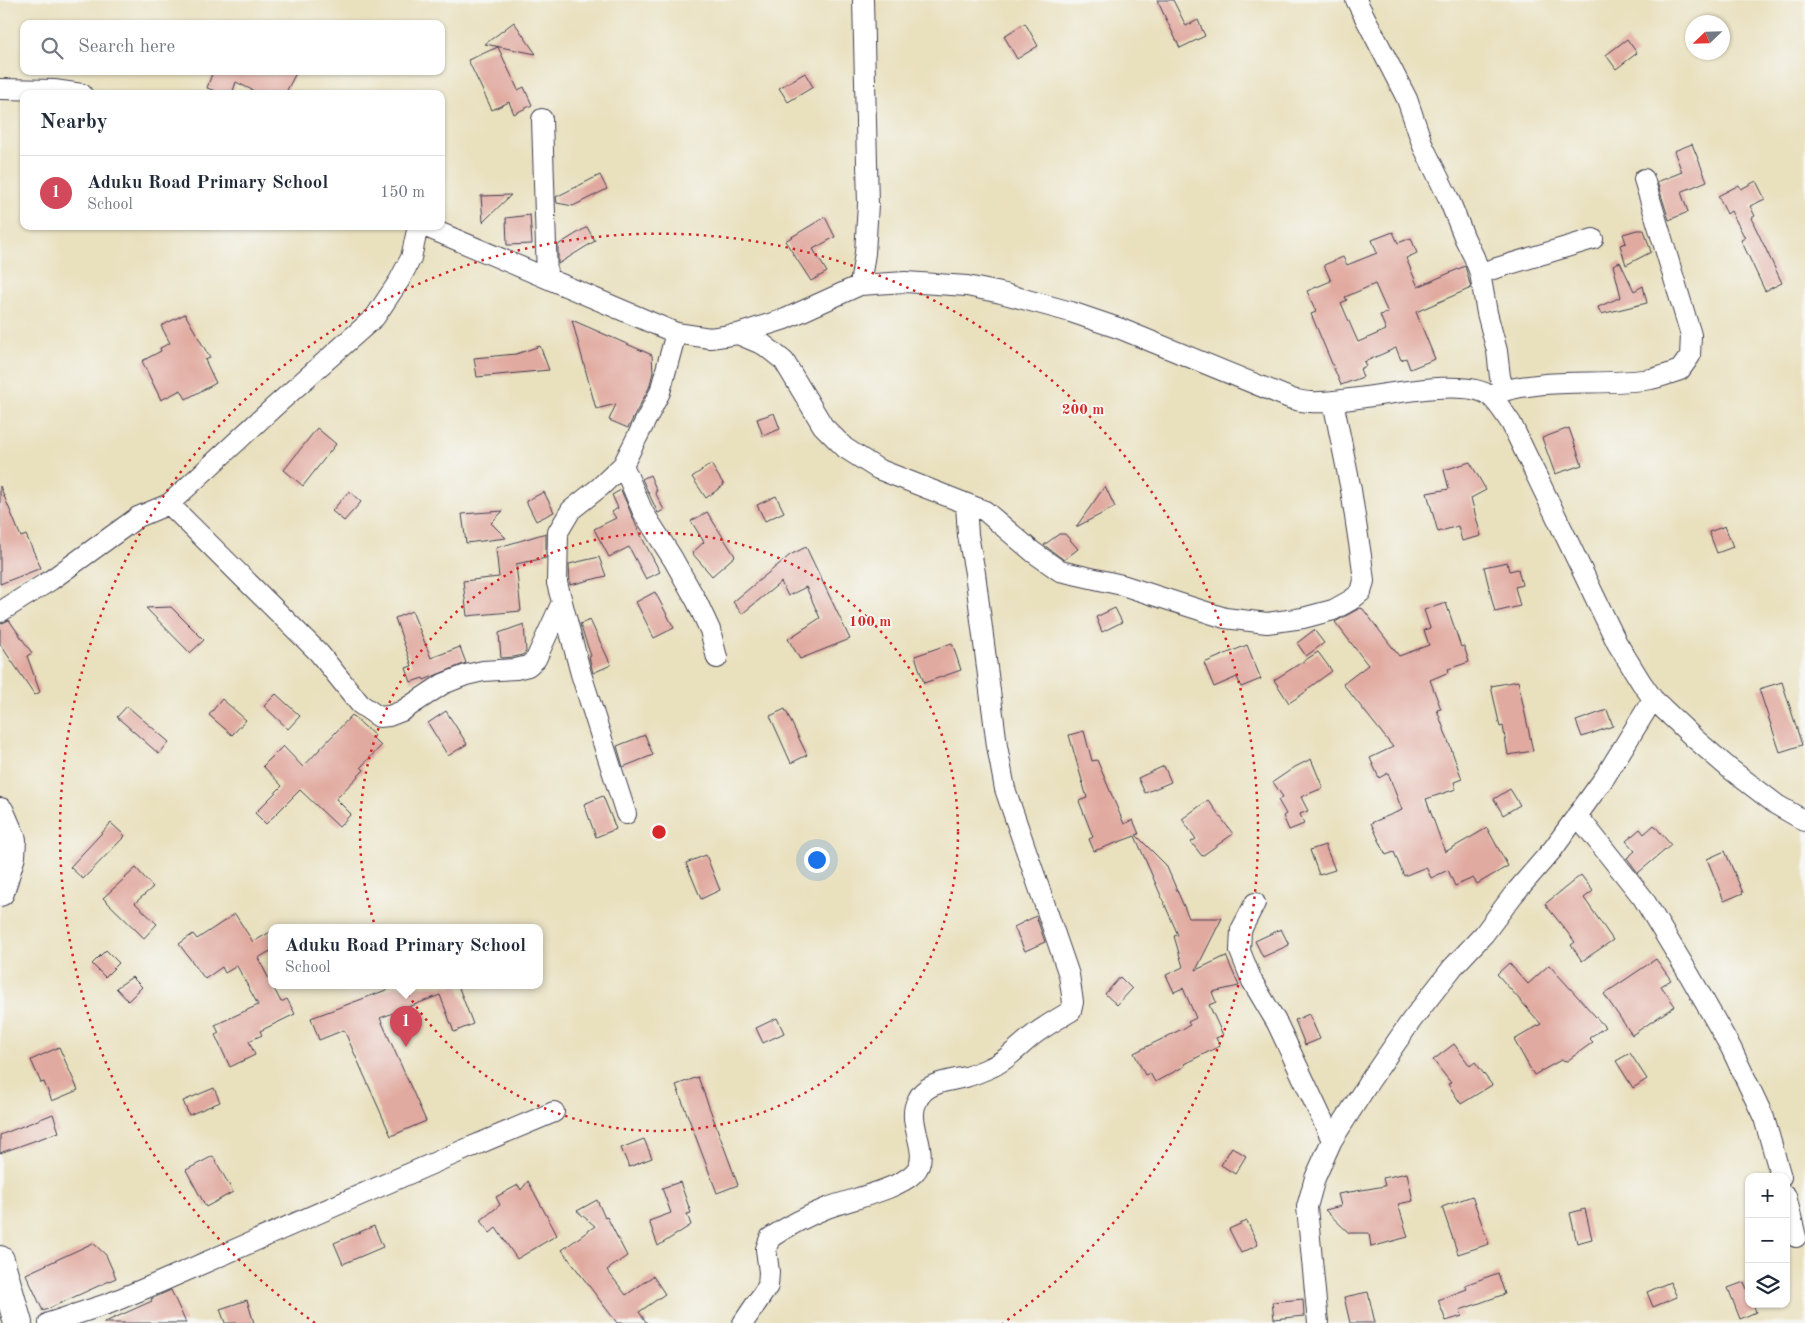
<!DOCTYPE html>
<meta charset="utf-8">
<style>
:root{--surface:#fff;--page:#f2f2f3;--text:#1f2937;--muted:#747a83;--line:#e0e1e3;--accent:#d1495b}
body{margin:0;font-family:"Old Standard TT",serif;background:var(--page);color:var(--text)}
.controls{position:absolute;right:15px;bottom:15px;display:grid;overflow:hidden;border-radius:10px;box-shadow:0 1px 4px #0004}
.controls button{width:45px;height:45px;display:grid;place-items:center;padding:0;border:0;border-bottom:1px solid var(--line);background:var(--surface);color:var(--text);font:25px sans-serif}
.compass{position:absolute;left:1685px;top:15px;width:45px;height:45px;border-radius:50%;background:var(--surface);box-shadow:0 1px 4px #0004;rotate:247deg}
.you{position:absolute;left:816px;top:859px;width:18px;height:18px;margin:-12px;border:4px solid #fff;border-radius:50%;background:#1a73e8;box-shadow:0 0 0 8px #1a73e833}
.badge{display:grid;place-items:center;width:32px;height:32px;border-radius:50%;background:var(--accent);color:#fff;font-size:16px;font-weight:700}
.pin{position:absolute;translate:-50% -41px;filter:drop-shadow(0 1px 2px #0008)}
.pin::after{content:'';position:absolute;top:26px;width:18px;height:15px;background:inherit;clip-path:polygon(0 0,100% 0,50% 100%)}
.popup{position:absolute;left:268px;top:924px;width:275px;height:65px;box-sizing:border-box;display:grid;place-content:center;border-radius:10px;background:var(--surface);filter:drop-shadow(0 1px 4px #0005);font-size:16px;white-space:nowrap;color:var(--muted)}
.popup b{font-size:19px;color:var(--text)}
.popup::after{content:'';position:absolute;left:50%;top:100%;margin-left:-10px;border:10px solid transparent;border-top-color:var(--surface)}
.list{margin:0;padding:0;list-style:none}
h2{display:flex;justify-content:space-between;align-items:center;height:65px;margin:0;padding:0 20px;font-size:21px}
h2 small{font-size:16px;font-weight:400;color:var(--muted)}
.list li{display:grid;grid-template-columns:32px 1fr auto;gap:15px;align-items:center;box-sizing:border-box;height:75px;padding:0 20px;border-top:1px solid var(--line)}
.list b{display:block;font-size:19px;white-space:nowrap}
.list p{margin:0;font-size:16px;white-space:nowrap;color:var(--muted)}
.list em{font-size:16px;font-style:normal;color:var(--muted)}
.icon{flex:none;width:28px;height:28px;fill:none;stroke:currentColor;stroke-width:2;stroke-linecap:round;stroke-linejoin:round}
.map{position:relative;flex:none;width:1805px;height:1323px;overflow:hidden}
.search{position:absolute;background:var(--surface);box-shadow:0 1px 4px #0004;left:20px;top:20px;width:425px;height:55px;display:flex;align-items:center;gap:12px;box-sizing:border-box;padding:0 18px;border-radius:10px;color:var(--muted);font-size:19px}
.panel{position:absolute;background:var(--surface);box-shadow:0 1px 4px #0004;left:20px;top:90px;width:425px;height:140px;border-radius:10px}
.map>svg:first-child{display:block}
.building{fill:#e1aaa0;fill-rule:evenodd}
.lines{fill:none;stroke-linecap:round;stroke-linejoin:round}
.street-casing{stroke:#403e4f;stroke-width:22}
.secondary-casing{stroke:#403e4f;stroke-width:30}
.street{stroke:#fff;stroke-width:20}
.secondary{stroke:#fff;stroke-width:28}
.ring{fill:none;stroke:#d62828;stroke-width:2.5;stroke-dasharray:2.5 5}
.centre{fill:#d62828;stroke:#f6f6f2;stroke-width:2.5}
.ring-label{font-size:15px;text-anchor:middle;font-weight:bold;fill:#d62828;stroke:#f6f6f2;stroke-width:4;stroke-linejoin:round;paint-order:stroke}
</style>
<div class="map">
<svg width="1805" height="1323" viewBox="0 0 1805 1323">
<rect width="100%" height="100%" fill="#f6f6f2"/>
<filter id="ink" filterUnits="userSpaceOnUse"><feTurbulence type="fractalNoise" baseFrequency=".02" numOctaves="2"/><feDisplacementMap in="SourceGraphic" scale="10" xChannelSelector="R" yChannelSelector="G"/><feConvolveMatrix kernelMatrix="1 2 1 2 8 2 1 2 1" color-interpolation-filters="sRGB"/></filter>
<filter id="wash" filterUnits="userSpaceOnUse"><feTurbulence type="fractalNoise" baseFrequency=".0096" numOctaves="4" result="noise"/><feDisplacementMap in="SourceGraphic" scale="20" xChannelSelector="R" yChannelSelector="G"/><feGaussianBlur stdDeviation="1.12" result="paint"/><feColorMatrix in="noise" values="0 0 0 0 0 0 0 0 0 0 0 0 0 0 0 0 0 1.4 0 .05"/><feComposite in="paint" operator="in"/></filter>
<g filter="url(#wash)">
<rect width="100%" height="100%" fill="#e9e0be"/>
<g id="blocks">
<path class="building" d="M 1157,0 L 1173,0 L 1186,26 L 1198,20 L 1205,36 L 1180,48 Z
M 514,22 L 536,54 L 485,44 Z
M 1025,23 L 1038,46 L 1017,59 L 1004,36 Z
M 1627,39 L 1637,53 L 1616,69 L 1606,55 Z
M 498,47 L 518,90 L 524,87 L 532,105 L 514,114 L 509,102 L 492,110 L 468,60 Z
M 213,71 L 297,71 L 285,94 L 260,94 L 236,82 L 232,94 L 223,94 L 207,88 Z
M 805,73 L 813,87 L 788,102 L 779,88 Z
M 1692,144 L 1707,181 L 1681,192 L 1688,212 L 1669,220 L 1657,182 L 1682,172 L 1674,151 Z
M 600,175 L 607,189 L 573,206 L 557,203 L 556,197 Z
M 1756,181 L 1765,199 L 1750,206 L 1755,216 L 1751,218 L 1782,283 L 1765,291 L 1741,240 L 1745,238 L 1731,211 L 1727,214 L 1718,196 L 1739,185 L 1741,189 Z
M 511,195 L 483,222 L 481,196 Z
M 530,215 L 532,244 L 507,245 L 506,218 Z
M 825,217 L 835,237 L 813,249 L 827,272 L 811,281 L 785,241 Z
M 587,227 L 595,241 L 558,264 L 558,245 Z
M 1637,230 L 1644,230 L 1651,252 L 1626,265 L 1620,245 L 1626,243 L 1623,234 Z
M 1393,232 L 1398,243 L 1411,238 L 1417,253 L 1406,258 L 1418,287 L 1465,266 L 1471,288 L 1416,312 L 1435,359 L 1410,369 L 1406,358 L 1401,360 L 1396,348 L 1364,362 L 1366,366 L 1360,369 L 1363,377 L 1341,385 L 1311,314 L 1316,312 L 1307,291 L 1331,281 L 1324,265 L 1343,257 L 1347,265 L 1377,253 L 1372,240 ZM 1375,284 L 1388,313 L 1380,315 L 1386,330 L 1358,342 L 1341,303 L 1347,300 L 1345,297 Z
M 1620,262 L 1634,291 L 1643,286 L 1647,303 L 1601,314 L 1598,307 L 1621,297 L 1613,265 Z
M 185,314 L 210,358 L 205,360 L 216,383 L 186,399 L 181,390 L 161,400 L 142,361 L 161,351 L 160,348 L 170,343 L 161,326 Z
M 572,320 L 652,355 L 653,372 L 649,388 L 628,428 L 609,420 L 616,404 L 596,409 Z
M 540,346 L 549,370 L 477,377 L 474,358 L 516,354 Z
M 774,413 L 780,429 L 763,436 L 757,419 Z
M 317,428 L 336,444 L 303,486 L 284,470 Z
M 1569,428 L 1582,465 L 1555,474 L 1542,438 Z
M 1470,462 L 1486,490 L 1471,498 L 1481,536 L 1462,541 L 1458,526 L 1438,532 L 1427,493 L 1449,489 L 1444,470 Z
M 711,464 L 724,485 L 706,498 L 692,477 Z
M 650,475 L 657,491 L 655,492 L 664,510 L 658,513 L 642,479 Z
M 0,486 L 21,537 L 26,535 L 41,568 L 0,584 Z
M 1105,486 L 1115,507 L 1076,527 Z
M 621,490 L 639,532 L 660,572 L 646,579 L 629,547 L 609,557 L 594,529 L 616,518 L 612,512 L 618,508 L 612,495 Z
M 349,491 L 361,502 L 344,521 L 332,511 Z
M 544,492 L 554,512 L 536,521 L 526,501 Z
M 776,496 L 784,512 L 765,521 L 757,505 Z
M 503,511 L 491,523 L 506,538 L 466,543 L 462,514 Z
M 707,512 L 735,556 L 712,576 L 692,553 L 704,542 L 691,521 Z
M 1725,526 L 1733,547 L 1717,553 L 1709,532 Z
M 546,533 L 546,558 L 516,564 L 521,611 L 467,616 L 463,581 L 499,577 L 496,548 Z
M 1059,534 L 1065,534 L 1078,549 L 1064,560 L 1044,545 Z
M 806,547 L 850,639 L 800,659 L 788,639 L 820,618 L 806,587 L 788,596 L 781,582 L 742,614 L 733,602 L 790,555 Z
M 599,557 L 606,576 L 570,585 L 569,564 Z
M 1507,562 L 1509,571 L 1518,569 L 1522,585 L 1515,587 L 1520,606 L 1495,612 L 1484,567 Z
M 655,592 L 674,628 L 654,638 L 636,602 Z
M 1446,603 L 1461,647 L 1464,646 L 1469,662 L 1448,669 L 1449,672 L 1430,680 L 1441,709 L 1437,710 L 1462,779 L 1454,782 L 1456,789 L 1426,799 L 1445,852 L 1487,828 L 1508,866 L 1477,884 L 1473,878 L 1455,886 L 1448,870 L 1431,878 L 1426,867 L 1404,876 L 1394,852 L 1386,855 L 1371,823 L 1402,810 L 1388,773 L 1379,778 L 1370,758 L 1393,747 L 1343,684 L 1368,665 L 1335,622 L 1360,608 L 1363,609 L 1399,656 L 1429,645 L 1424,630 L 1430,628 L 1424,610 Z
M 171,607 L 204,640 L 190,653 L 146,608 Z
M 1115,608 L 1122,622 L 1102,632 L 1096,617 Z
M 412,611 L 431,658 L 460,647 L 466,663 L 424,680 L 423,678 L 411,682 L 406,668 L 412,666 L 395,618 Z
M 9,620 L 32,653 L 27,656 L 40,692 L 35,695 L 0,644 L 0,624 Z
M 590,620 L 611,665 L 593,673 L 589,657 L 591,656 L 580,624 Z
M 524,624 L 526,652 L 522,655 L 514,657 L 501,658 L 499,633 Z
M 1314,630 L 1324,643 L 1306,656 L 1297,643 Z
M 952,643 L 961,670 L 924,683 L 915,656 Z
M 1247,645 L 1261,679 L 1241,687 L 1237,677 L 1214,687 L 1204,663 Z
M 1318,652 L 1332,671 L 1306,690 L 1307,691 L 1289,703 L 1274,680 Z
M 1518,681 L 1533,751 L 1508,755 L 1503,726 L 1500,727 L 1491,686 Z
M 1782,682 L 1802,745 L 1780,752 L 1759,689 Z
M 276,694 L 300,716 L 288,729 L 264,706 Z
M 222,699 L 246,720 L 232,735 L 209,715 Z
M 127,706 L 169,742 L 159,754 L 117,717 Z
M 785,709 L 807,755 L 791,763 L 770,716 Z
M 1607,710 L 1613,726 L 1582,737 L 1576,721 Z
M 446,711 L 467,744 L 448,756 L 428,723 Z
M 352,715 L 375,736 L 373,738 L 381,746 L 361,767 L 364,770 L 336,799 L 351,814 L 339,827 L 300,790 L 266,824 L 255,813 L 282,786 L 263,766 L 283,746 L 303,767 Z
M 1084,731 L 1092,761 L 1097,760 L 1124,824 L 1133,820 L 1139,834 L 1136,835 L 1166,865 L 1189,918 L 1222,918 L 1196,970 L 1226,956 L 1239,986 L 1212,992 L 1216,1002 L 1209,1005 L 1223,1035 L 1216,1038 L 1220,1046 L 1184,1064 L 1185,1066 L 1155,1082 L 1150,1073 L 1145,1075 L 1134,1053 L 1190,1025 L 1188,1022 L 1196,1018 L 1183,988 L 1174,992 L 1166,975 L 1183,967 L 1174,936 L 1178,935 L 1135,836 L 1094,851 L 1089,839 L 1093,837 L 1079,801 L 1087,798 L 1069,735 Z
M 645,735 L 653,755 L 623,767 L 617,746 Z
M 1311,759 L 1323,788 L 1301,797 L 1308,811 L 1300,814 L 1304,824 L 1289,830 L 1283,816 L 1286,814 L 1278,800 L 1283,797 L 1273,782 L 1295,767 Z
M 1164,766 L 1171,782 L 1145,793 L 1138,778 Z
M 1510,789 L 1520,805 L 1503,815 L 1494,799 Z
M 603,796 L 616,829 L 596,837 L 584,804 Z
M 1208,800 L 1233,834 L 1202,856 L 1191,842 L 1196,839 L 1182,819 Z
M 111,823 L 125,836 L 83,879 L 70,867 Z
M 1654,825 L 1671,845 L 1638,873 L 1627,858 L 1635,851 L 1626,841 L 1640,829 L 1644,834 Z
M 1325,845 L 1335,870 L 1319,875 L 1310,850 Z
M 1725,851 L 1743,893 L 1724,901 L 1707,859 Z
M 706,855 L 720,890 L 701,899 L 686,863 Z
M 136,868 L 153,887 L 135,903 L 157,924 L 144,938 L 103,898 Z
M 1581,875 L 1593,891 L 1584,898 L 1613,940 L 1582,961 L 1571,945 L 1575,942 L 1545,904 Z
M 235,914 L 253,942 L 272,931 L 272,950 L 258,958 L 281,1002 L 287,999 L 295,1014 L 260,1031 L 262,1035 L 249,1041 L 255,1055 L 230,1067 L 215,1035 L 219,1033 L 215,1025 L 258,1005 L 237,966 L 225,973 L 222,967 L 205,979 L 179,944 L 193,934 L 197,939 Z
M 1036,916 L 1045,942 L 1025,951 L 1014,927 Z
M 1281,929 L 1289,945 L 1263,957 L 1255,941 Z
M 106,950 L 119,963 L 105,977 L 92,964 Z
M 1656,959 L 1671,980 L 1661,986 L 1675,1006 L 1632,1035 L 1604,994 Z
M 1509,963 L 1528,984 L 1549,965 L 1605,1027 L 1589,1038 L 1593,1042 L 1567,1061 L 1561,1060 L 1534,1075 L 1514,1040 L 1541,1024 L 1497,974 Z
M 132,977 L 142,987 L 128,1001 L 116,988 Z
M 1120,977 L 1132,989 L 1117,1005 L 1105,994 Z
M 397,986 L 460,986 L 459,988 L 473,1024 L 454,1032 L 440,995 L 380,1018 L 426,1121 L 391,1136 L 344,1030 L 319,1040 L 311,1018 Z
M 1309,1014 L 1320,1039 L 1305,1045 L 1295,1020 Z
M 777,1018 L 784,1033 L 763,1043 L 756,1028 Z
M 1454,1044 L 1470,1066 L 1475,1062 L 1492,1085 L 1461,1104 L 1448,1084 L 1451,1083 L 1433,1060 Z
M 59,1047 L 78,1090 L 52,1101 L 44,1082 L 41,1083 L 31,1060 Z
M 1630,1053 L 1647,1079 L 1633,1088 L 1616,1061 Z
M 698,1077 L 738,1185 L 717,1193 L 676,1085 Z
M 214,1088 L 220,1102 L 189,1115 L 183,1101 Z
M 53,1114 L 59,1132 L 0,1153 L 0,1135 Z
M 644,1139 L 652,1158 L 629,1167 L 621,1148 Z
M 1232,1147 L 1246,1156 L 1235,1174 L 1221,1165 Z
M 213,1156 L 233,1192 L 206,1207 L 186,1170 Z
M 1407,1173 L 1413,1201 L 1398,1204 L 1408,1237 L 1371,1247 L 1369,1233 L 1349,1233 L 1325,1210 L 1341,1206 L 1338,1194 L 1385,1186 L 1383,1178 Z
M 528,1181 L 557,1235 L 517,1259 L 496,1228 L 490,1233 L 480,1221 L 500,1205 L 496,1197 L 518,1185 L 521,1190 Z
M 680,1182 L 691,1213 L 687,1214 L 691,1225 L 658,1246 L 649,1221 L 671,1213 L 662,1188 Z
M 1472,1196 L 1489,1244 L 1458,1254 L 1442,1207 Z
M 597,1200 L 605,1218 L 607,1217 L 627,1256 L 607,1270 L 626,1295 L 653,1276 L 665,1294 L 639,1312 L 647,1323 L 617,1323 L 562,1250 L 595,1226 L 577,1211 Z
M 1585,1209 L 1592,1239 L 1577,1243 L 1570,1213 Z
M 1247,1221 L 1258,1245 L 1241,1253 L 1229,1229 Z
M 374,1226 L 383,1247 L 343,1264 L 334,1243 Z
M 93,1243 L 106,1255 L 116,1278 L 43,1311 L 26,1274 Z
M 1498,1273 L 1505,1294 L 1460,1310 L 1462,1316 L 1446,1321 L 1438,1300 L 1467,1289 L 1465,1285 Z
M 1670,1282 L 1677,1297 L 1653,1307 L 1647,1292 Z
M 1744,1282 L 1749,1294 L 1749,1304 L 1753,1304 L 1756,1312 L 1740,1319 L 1728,1288 Z
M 171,1290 L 186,1323 L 103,1323 L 152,1301 L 151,1299 Z
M 1368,1292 L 1375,1323 L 1350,1323 L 1344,1297 Z
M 1303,1299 L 1304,1316 L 1274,1319 L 1272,1302 Z
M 247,1300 L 254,1323 L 225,1323 L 220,1309 Z"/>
</g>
</g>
<g filter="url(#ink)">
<use href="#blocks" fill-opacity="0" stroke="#403e4f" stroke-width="1"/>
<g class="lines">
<g class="street-casing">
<path id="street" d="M 1356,0 L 1407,99 L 1423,146 L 1448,197 L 1465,239 L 1474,257 L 1480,273 L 1487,313 L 1497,351 L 1500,377 L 1504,390
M 0,89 L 54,90 L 82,94
M 542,119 L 547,278
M 424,226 L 676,333 L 710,338 L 738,334 L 785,319 L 860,285 L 905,282 L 967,286 L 1001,293 L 1071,312 L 1121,329 L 1292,399 C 1298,400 1304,402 1311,402 C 1351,405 1460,373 1490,396 C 1498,402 1505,415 1511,423 L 1617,643 L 1641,682 L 1653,699 L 1694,738 L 1730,769 L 1777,805 L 1805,821
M 1480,273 L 1593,239
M 860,285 L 865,253 L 868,204 L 863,0
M 738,334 L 764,345 L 784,361 L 823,426 L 845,448 L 878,469 L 985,511 L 1033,552 L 1060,571 L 1122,585 L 1225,618 L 1267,623 L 1303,618 L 1333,610 L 1351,600 L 1361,592 L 1364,581 L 1361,556 L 1351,490 L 1333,401
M 1491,395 C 1542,376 1599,387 1651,379 C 1661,377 1671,373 1680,370 L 1690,356 L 1691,335 L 1644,179
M 623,465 L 643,512 L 673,559 L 697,602 L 710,630 L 717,658
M 169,504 L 319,653 L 360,704 L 379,717 L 389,716 L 402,711 L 443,684 L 466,675 L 483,671 L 516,669 L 528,666 L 536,659 L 562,602
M 0,612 L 51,580 L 138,517 L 169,504 L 274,407 L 375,317 L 399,281 L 411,258 L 418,226
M 626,814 L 581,674 L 562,602 L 557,583 L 558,532 L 571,510 L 600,487 L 623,465 L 660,392 L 676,333
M 1577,815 L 1643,898 L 1690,976 L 1731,1048 L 1764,1118 L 1781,1177
M 1255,903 L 1241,930 L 1240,951 L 1252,981 L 1277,1023 L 1332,1140
M 1786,1196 L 1796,1237
M 49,1323 L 110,1303 L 158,1283 L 452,1155 L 554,1112
M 743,1323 L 768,1286 L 769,1272 L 766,1249 L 770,1238 C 788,1226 807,1216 827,1208 C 851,1199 897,1190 914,1173 C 933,1154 905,1124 917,1101 C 925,1082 949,1081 966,1077 C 973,1075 980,1072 987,1069 C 1006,1062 1020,1045 1036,1033 C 1047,1025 1059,1018 1071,1011 L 1073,1002 L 1069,975 L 1005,789 L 997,746 L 975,573 L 968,535 L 966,504
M 1318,1323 L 1307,1207 L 1315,1178 L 1332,1140 L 1369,1082 L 1411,1021 L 1453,967 L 1484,934 L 1514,894 L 1553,849 L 1605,777 L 1653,699"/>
</g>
<g class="secondary-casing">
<path id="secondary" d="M 0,812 L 12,840 L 11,856 L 0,892
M 0,1260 L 18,1323"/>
</g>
<use href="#street" class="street"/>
<use href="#secondary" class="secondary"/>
</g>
</g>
<g class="ring">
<circle cx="659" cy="832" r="299"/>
<path d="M315 1323A599 599 0 1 1 1003 1323"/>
</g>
<circle cx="659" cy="832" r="8" class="centre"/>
<g class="ring-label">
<text x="1083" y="414">200 m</text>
<text x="870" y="626">100 m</text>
</g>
</svg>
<div class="controls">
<button>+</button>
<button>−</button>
<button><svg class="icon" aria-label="layers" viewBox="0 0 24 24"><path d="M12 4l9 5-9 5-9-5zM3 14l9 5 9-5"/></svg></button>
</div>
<svg class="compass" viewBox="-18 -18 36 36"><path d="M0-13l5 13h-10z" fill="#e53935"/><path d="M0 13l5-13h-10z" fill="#747a83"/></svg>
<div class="you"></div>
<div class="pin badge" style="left:406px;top:1047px">1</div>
<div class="popup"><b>Aduku Road Primary School</b>School</div>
<div class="search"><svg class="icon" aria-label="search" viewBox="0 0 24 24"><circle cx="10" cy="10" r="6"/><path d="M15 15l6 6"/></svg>Search here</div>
<section class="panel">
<h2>Nearby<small></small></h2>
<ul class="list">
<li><span class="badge">1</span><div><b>Aduku Road Primary School</b><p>School</p></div><em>150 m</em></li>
</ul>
</section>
</div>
